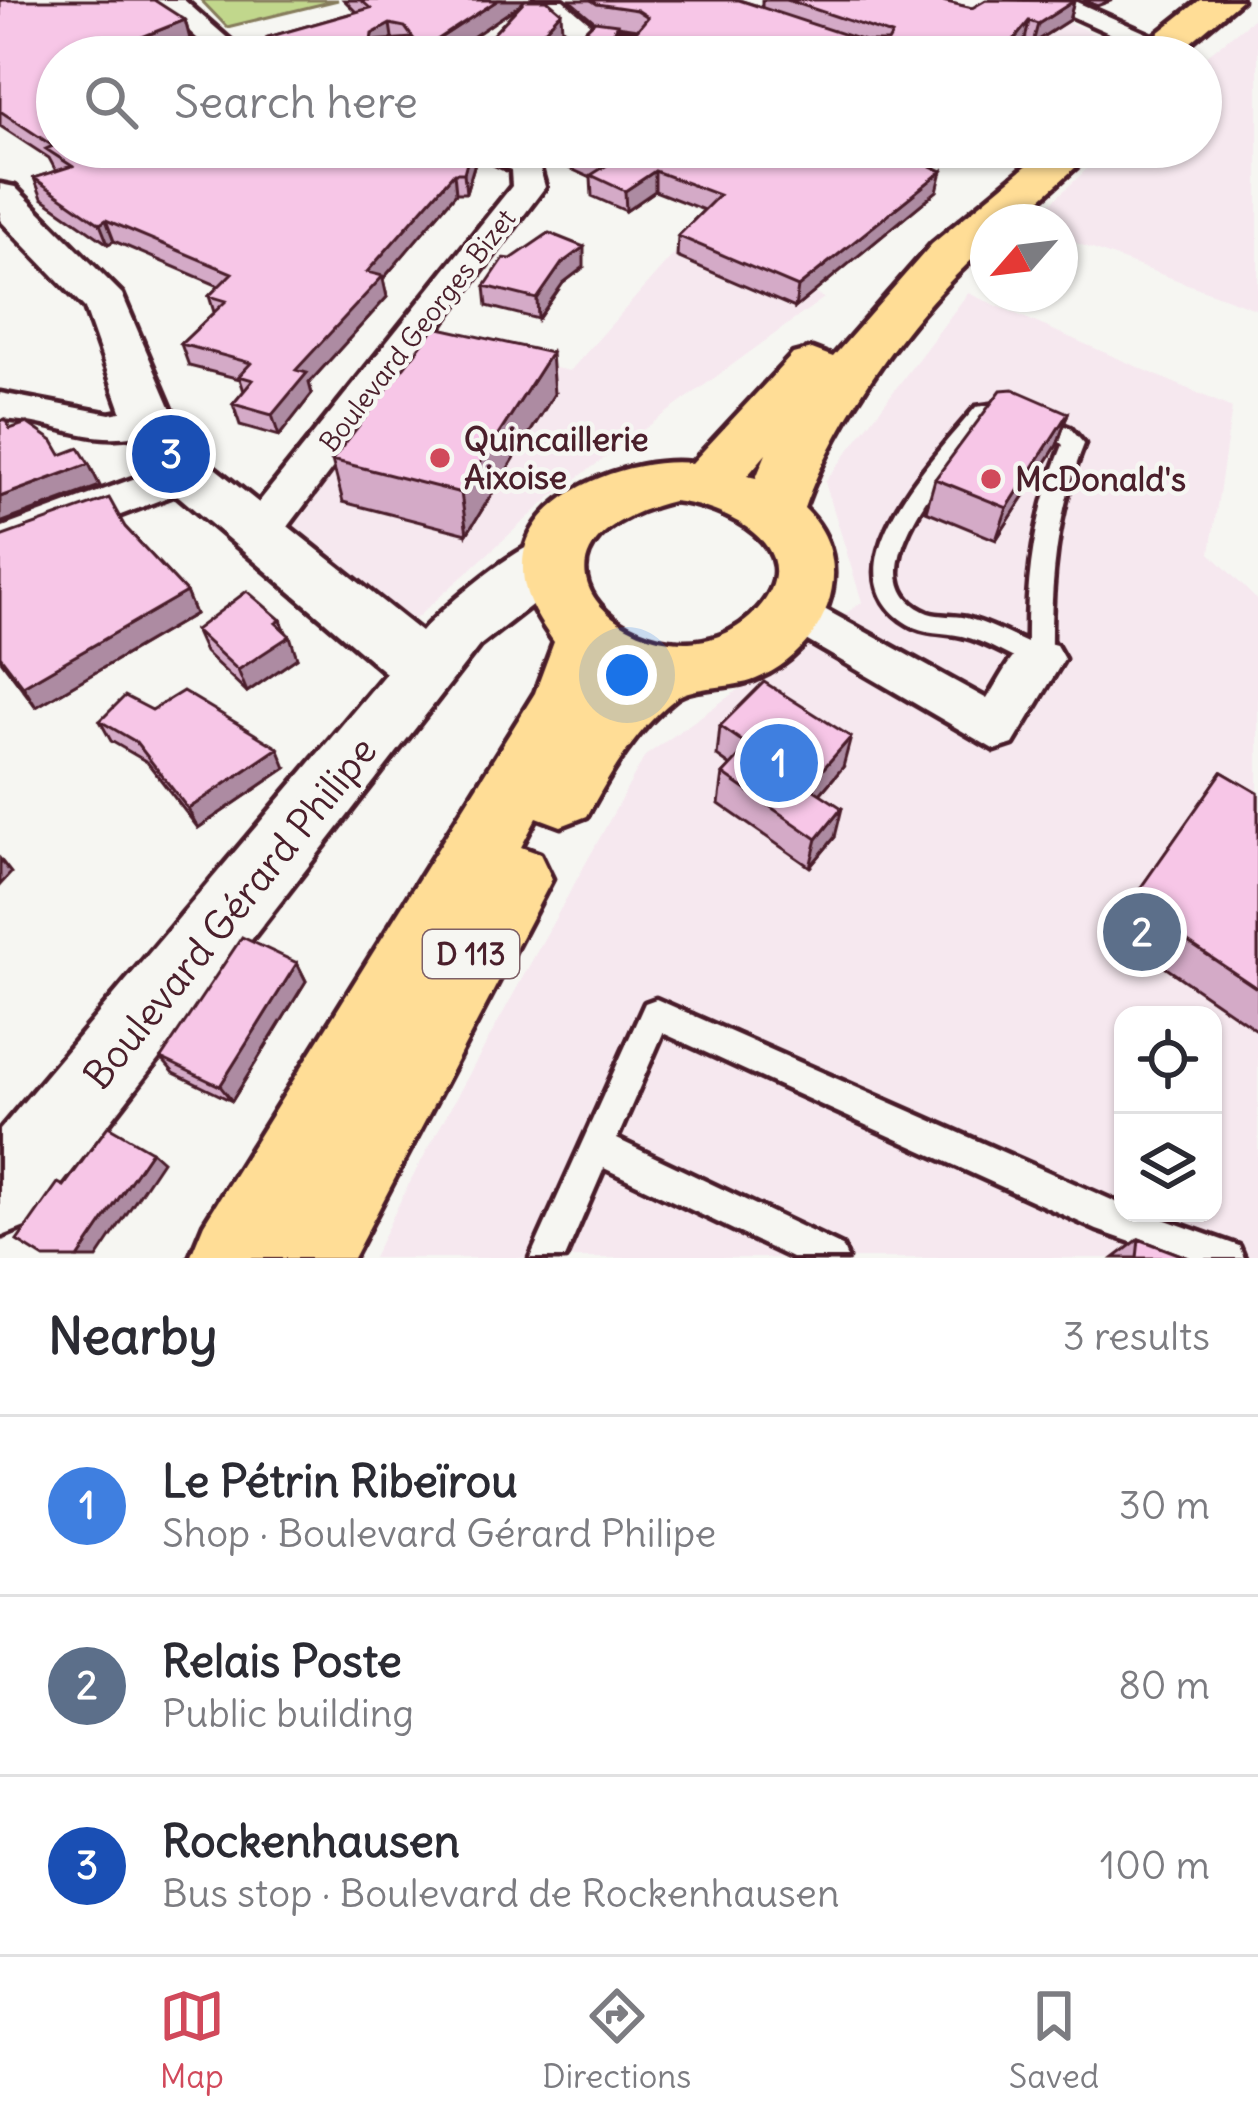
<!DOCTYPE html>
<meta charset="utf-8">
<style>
:root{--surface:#fff;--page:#f7f7f7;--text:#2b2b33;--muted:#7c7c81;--line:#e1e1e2;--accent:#d1495b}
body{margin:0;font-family:Delius,sans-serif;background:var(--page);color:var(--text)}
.controls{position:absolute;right:36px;bottom:36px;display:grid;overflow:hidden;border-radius:24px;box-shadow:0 3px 9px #0004}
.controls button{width:108px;height:108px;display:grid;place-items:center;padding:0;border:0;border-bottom:3px solid var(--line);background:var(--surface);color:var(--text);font:60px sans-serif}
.compass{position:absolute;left:970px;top:204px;width:108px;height:108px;border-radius:50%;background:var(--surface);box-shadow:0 3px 9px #0004;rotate:242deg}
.you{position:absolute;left:627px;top:675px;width:42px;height:42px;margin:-30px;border:9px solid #fff;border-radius:50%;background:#1a73e8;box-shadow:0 0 0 18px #1a73e833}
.badge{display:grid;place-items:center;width:78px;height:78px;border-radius:50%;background:var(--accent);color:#fff;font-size:39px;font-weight:700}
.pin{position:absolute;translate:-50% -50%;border:6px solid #fff;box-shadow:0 3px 12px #0006}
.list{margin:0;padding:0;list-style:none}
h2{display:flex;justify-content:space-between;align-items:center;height:156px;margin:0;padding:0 48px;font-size:51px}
h2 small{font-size:39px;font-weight:400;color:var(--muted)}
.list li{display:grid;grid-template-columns:78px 1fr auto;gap:36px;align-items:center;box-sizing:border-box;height:180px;padding:0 48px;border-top:3px solid var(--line)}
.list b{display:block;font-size:45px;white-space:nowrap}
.list p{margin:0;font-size:39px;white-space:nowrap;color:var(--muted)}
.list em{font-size:39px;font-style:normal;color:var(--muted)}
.icon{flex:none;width:66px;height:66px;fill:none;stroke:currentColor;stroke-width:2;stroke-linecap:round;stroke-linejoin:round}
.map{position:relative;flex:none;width:1258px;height:1258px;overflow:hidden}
.search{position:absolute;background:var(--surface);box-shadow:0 3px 9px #0004;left:36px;right:36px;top:36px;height:132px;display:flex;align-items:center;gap:30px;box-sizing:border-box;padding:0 42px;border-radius:66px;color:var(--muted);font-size:45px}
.sheet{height:696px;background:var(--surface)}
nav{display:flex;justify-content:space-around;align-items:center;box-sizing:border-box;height:168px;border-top:3px solid var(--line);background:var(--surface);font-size:33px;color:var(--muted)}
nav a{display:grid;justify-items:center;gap:6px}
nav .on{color:var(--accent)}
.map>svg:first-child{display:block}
.built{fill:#f6e8ef;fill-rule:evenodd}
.green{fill:#c1d78c;stroke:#867b5c;stroke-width:3}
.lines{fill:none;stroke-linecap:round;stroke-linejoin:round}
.service-casing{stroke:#4a1f2b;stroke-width:9}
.minor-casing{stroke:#4a1f2b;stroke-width:9}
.tertiary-casing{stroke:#4a1f2b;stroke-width:9}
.primary-casing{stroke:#4a1f2b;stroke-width:9}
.service{fill:#f6f6f2;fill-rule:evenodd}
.minor{fill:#f6f6f2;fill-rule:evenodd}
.tertiary{fill:#f6f6f2;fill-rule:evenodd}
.primary{fill:#ffdd96;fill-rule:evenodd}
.wall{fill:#d4aac7;stroke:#4a1f2b;stroke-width:3;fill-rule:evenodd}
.shaded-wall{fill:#ad8ba2;stroke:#4a1f2b;stroke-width:3}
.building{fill:#f7c6e7;stroke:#4a1f2b;stroke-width:3;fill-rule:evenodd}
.poi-dot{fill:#d1495b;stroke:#f6f6f2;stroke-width:4.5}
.labels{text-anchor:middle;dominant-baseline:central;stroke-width:9;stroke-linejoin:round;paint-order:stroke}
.far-street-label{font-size:27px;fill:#4a1f2b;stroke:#f6f6f2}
.shield{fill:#f6f6f2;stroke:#7e6067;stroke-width:3}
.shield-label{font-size:30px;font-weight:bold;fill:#4a1f2b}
.poi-label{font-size:33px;font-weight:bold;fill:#4a1f2b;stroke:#f6f6f2;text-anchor:start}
.near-street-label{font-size:39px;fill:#4a1f2b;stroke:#f6f6f2}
</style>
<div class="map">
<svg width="1258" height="1258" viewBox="0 0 1258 1258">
<rect width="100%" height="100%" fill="#f6f6f2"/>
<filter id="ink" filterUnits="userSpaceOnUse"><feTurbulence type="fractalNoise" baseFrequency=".00833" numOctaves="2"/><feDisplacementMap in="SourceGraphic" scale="24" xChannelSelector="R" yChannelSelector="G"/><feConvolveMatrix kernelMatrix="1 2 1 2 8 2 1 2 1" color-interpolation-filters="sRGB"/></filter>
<g filter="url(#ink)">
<path class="built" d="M 1258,15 L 1258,310 L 1060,237 L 1060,222 L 1031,222 L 1110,147 L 1201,147 L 1201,60 Z
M 1066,21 L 1097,35 L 1115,57 L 1019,57 Z
M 688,238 L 824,298 L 550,498 L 405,628 L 281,529 L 426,341 L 570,371 Z
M 968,293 L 1232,408 L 1210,553 L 1258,601 L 1258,1258 L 373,1258 L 408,1185 L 645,756 L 862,602 L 825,482 ZM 1123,1015 L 1213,1015 L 1213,1213 L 1123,1213 Z"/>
<path class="green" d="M 201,0 L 338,0 L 227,27 Z"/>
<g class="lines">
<g class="service-casing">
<path id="service" d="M 586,27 L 636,33 L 643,37 L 627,57 L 612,57 L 626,40 L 581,34 L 581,28 Z
M 1143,37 L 1150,41 L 1148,44 L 1062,57 L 1081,44 Z
M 1006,403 L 1070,428 L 1084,444 C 1056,514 1050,584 1051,659 L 1048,666 L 1039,669 C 1013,660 989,642 962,636 C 944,632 924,634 908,624 C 821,571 936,455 976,407 ZM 1004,417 L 1056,438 L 1063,445 C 1036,509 1026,574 1027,643 C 1007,634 987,623 966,618 C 954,615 940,617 928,613 C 844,579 960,455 989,418 Z
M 656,999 L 1123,1205 L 1123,1213 L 1146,1213 L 1239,1246 L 1244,1258 L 1177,1258 L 1097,1230 L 663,1033 L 617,1139 L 842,1246 L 847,1258 L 792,1258 L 604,1168 L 565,1258 L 530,1258 L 645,1003 Z"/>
</g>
<g class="minor-casing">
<path id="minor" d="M 155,0 L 184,0 L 249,57 L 218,57 Z
M 534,0 L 563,0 L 598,30 L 574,57 L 544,57 L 568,31 Z
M 1036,0 L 1072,0 L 1198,56 L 1162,57 Z
M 460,147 L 506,147 L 537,158 L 545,187 L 275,544 L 259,549 L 243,544 L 237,533 L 243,522 L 512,186 L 511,170 Z
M 0,393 L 110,414 L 150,406 L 164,410 L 170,419 L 164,428 C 92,452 68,422 0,419 Z
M 187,459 L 202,464 L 208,474 L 202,484 L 0,561 L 0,528 Z
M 797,594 L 987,699 C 1006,670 1017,633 1056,645 L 1064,659 L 1013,744 L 995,750 L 780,625 L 773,612 L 780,599 Z"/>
</g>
<g class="tertiary-casing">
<path id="tertiary" d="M 0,184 L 15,187 L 122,294 L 174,416 L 206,461 L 421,632 C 440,610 526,536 554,538 C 561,538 567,541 573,543 L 581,558 L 573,573 L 479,646 L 30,1225 L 0,1237 L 0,1130 L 386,673 L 168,487 L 124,419 L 85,308 L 0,220 Z"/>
</g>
<g class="primary-casing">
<path id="primary" d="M 1200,0 L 1241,0 L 1173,57 L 1128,57 Z
M 1049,147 L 1098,147 L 1015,222 L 988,222 L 988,245 C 912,311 838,415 804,508 C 864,565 823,652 756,679 C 733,689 693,685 676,698 C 637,728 610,774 587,816 L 561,826 L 537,817 L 521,847 L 540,854 L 552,879 L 353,1258 L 190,1258 L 204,1224 L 535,693 L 554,642 C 538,618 522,596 523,565 C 524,492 633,456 692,463 L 793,354 L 812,349 L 833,357 L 932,244 ZM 766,454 L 756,478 L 747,476 ZM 673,501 C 723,506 813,547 758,609 C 669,710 471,552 673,501 Z"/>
</g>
<use href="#service" class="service"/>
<use href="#minor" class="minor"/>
<use href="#tertiary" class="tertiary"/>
<use href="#primary" class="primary"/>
</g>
<path class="wall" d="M 0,0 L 185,20 L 190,39 L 151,55 L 57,147 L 375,160 L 388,147 L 475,147 L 476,159 L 466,193 L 456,193 L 383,279 L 387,297 L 309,383 L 312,394 L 279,436 L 240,425 L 233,404 L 244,391 L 240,379 L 189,366 L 181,344 L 214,312 L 209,296 L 219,286 L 114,241 L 108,244 L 42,198 L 34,178 L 56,171 L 49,158 L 0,126 Z
M 344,0 L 547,0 L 562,31 L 552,42 L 573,42 L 594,21 L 569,0 L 739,0 L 762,7 L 762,0 L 938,0 L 972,8 L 1074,1 L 1069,20 L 1033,43 L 1025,40 L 1011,57 L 472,57 L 521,4 L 443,57 L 272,56 L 268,37 L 356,12 ZM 617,26 L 638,29 L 627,42 L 617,42 Z
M 1083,0 L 1113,0 L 1097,6 Z
M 560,147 L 960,147 L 933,167 L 937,191 L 795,308 L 677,257 L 678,236 L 704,210 L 655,191 L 626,211 L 592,196 L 591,178 L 569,168 L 568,149 Z
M 584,267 L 563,283 L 538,319 L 487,306 L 485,286 Z
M 554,394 L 467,534 L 343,502 L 332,460 Z
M 1068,413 L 1057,445 L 996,540 L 926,511 L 935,479 Z
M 125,527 L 186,592 L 195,614 L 36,707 L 0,659 L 0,537 Z
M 281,620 L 297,658 L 247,692 L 205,652 L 195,630 Z
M 152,710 L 286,768 L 198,828 L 147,762 L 111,741 L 100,721 Z
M 720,726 L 843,767 L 820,794 L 835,837 L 810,867 L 719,804 L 723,774 L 731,766 L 717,756 Z
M 1222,772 L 1258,793 L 1258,1031 L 1111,930 Z
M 297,963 L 306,981 L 232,1101 L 174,1073 L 161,1058 Z
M 1139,1239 L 1189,1258 L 1114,1258 Z"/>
<path class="shaded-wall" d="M 498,0 L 527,0 L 443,57 L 411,57 Z
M 1074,1 L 1069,20 L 1033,43 L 1038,24 Z
M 561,12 L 562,31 L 541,54 L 540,35 Z
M 185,20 L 190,39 L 146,57 L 127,43 Z
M 1029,21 L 1025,40 L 1011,57 L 1000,57 Z
M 390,24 L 393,44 L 371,41 L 372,34 Z
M 617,24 L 617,43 L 609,41 Z
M 471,147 L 475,147 L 476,159 L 466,193 L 464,173 Z
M 938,147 L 960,147 L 915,182 L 919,161 Z
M 655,171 L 655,191 L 626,211 L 625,191 Z
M 942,171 L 937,191 L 795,308 L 798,287 Z
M 454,173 L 456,193 L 383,279 L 387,297 L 309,383 L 312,394 L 279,436 L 272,415 L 296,370 L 367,272 Z
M 106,220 L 114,241 L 108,244 L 100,224 Z
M 584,247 L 584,267 L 563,283 L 538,319 L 537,299 L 562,263 Z
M 551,353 L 554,394 L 467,534 L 461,493 Z
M 1068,413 L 1057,445 L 996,540 L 1007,508 Z
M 89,464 L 100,486 L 0,523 L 0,497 Z
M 186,592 L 195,614 L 36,707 L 23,686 Z
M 281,620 L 287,638 L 290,636 L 297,658 L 247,692 L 238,670 L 276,623 Z
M 851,737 L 843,767 L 802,815 L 808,786 Z
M 278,748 L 286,768 L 198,828 L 188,809 Z
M 842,808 L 835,837 L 810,867 L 817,839 Z
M 0,859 L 11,873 L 0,885 Z
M 297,963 L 306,981 L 232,1101 L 220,1086 Z
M 151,1151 L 162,1161 L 97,1258 L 78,1258 Z"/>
<path class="building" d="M 0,0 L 154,0 L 185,20 L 127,43 L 155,57 L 57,57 L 57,147 L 332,147 L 375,160 L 388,147 L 471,147 L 464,173 L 454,173 L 367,272 L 383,276 L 296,370 L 307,373 L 272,415 L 233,404 L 253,380 L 239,376 L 251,363 L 181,344 L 226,301 L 209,296 L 232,273 L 106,220 L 100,224 L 34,178 L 72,166 L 46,149 L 53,146 L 0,111 Z
M 361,0 L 498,0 L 411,57 L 298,57 L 268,37 L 370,8 ZM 390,24 L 405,27 L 413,38 L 371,41 L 372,34 Z
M 525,0 L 547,0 L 561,12 L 540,35 L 543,42 L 573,42 L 595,21 L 617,24 L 609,41 L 627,42 L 648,17 L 637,10 L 597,4 L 591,0 L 739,0 L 867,42 L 888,42 L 892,35 L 787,0 L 938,0 L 972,8 L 986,0 L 1074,1 L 1038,24 L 1029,21 L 1000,57 L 472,57 Z
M 938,147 L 919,161 L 942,171 L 798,287 L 678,236 L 719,195 L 655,171 L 625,191 L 591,175 L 607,165 L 568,148 Z
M 549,233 L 584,247 L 562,263 L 537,299 L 485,286 L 504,258 L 511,259 Z
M 435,327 L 551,353 L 461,493 L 332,460 Z
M 1013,389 L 1068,413 L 1007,508 L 935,479 L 1001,390 Z
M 5,419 L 10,429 L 27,423 L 53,441 L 61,455 L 79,448 L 89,464 L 0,497 L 0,421 Z
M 109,498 L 125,527 L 186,592 L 23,686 L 0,656 L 0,537 Z
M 247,591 L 281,620 L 276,623 L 290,636 L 238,670 L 195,630 Z
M 764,682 L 851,737 L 808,786 L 842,808 L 817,839 L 723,774 L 749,746 L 720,726 Z
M 183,691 L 278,748 L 188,809 L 136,742 L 100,721 L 125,696 L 152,710 Z
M 1222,772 L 1258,793 L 1258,989 L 1130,903 Z
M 242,937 L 297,963 L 220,1086 L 161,1058 Z
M 108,1126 L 151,1151 L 78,1258 L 44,1258 L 17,1241 L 58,1183 L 64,1186 Z
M 1139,1239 L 1189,1258 L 1137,1258 Z"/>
</g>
<g class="poi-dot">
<circle cx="440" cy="458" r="12"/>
<circle cx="991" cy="479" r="12"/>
</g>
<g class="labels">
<g class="far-street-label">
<text transform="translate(417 330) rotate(-52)">Boulevard Georges Bizet</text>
</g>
<rect class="shield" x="423" y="930" width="96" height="48" rx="9"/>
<g class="shield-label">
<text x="471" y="954">D 113</text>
</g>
<g class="poi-label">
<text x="464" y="439">Quincaillerie<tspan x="464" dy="38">Aixoise</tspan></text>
<text x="1015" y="479">McDonald's</text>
</g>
<g class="near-street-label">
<text transform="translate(230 913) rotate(-51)">Boulevard Gérard Philipe</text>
</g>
</g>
</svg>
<div class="controls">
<button><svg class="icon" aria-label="locate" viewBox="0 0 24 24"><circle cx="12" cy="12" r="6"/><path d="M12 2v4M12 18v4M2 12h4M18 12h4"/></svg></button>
<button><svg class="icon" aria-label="layers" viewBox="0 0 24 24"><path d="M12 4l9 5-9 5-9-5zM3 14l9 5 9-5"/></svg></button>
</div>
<svg class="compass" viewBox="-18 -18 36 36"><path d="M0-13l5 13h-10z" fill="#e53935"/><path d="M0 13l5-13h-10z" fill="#7c7c81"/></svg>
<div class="you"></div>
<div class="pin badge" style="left:779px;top:763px;background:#3f7fe0">1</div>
<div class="pin badge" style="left:1142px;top:932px;background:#5c6f8a">2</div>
<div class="pin badge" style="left:171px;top:454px;background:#1a4fb4">3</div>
<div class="search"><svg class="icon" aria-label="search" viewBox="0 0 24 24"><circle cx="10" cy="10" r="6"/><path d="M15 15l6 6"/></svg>Search here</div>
</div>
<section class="sheet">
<h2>Nearby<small>3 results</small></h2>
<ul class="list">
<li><span class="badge" style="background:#3f7fe0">1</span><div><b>Le Pétrin Ribeïrou</b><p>Shop · Boulevard Gérard Philipe</p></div><em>30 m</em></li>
<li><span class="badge" style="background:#5c6f8a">2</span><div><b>Relais Poste</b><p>Public building</p></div><em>80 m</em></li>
<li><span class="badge" style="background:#1a4fb4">3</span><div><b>Rockenhausen</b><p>Bus stop · Boulevard de Rockenhausen</p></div><em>100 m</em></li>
</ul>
</section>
<nav>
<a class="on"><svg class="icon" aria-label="map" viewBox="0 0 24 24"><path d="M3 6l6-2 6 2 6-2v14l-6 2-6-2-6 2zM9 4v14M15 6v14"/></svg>Map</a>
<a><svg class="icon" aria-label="directions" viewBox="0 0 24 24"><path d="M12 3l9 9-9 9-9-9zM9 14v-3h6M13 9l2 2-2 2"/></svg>Directions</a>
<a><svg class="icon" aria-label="saved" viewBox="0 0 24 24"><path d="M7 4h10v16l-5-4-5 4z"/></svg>Saved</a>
</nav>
